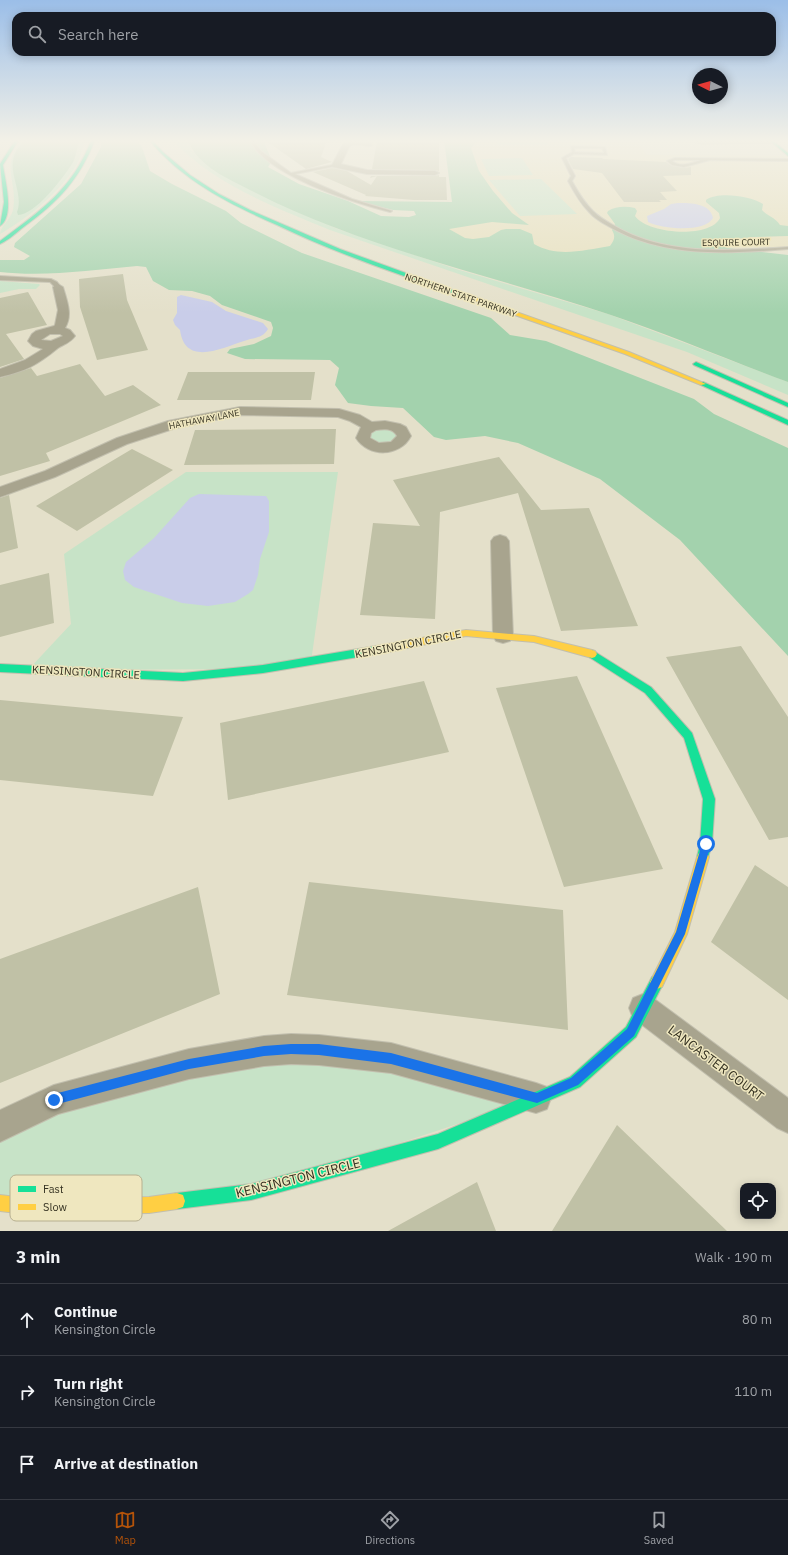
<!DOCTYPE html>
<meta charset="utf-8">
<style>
:root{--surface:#171b24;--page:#242831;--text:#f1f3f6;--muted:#9ea1a6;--line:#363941;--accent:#b45309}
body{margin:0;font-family:"IBM Plex Sans",sans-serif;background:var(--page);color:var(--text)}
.controls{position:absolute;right:12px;bottom:12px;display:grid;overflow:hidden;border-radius:8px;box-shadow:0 2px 10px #0003}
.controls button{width:36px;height:36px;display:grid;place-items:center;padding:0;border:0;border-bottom:1px solid var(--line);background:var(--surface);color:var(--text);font:20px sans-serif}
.compass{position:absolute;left:692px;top:68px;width:36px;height:36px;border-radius:50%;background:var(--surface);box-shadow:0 2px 10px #0003;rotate:275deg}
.stop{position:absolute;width:12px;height:12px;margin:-9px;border:3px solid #1a73e8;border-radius:50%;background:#fff}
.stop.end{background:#1a73e8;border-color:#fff;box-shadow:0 1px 4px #0008}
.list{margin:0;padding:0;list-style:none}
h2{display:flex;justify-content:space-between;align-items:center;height:52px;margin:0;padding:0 16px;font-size:17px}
h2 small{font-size:13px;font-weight:400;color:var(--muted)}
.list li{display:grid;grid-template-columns:26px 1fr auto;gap:12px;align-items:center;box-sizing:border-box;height:72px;padding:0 16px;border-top:1px solid var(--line)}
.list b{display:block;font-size:15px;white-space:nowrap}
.list p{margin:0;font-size:13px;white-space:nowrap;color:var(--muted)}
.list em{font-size:13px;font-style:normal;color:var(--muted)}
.icon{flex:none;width:22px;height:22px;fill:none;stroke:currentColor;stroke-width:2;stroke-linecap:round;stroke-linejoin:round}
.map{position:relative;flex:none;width:788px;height:1231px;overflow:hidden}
.search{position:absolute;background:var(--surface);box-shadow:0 2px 10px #0003;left:12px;right:12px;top:12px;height:44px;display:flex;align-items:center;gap:10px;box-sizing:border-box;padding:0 14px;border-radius:12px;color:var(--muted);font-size:15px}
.sheet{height:268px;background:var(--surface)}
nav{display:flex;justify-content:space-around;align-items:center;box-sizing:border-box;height:56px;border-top:1px solid var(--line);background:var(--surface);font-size:11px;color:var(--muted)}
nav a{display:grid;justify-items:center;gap:2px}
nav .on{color:var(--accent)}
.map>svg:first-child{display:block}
.built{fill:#e6dfbb}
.green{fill:#c7e3c7}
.forest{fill:#a3d2ad}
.water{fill:#c9cde9}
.building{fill:#c0c1a6}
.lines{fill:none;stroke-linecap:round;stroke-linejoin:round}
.lane-casing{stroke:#c2bfae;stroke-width:2}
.street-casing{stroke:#c2bfae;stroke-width:2}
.fast-casing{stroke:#c2bfae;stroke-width:2}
.slow-casing{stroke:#c2bfae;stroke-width:2}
.lane{fill:#a8a48e;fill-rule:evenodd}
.street{fill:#a8a48e;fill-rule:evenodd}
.fast{fill:#16e098;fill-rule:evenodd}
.slow{fill:#ffcf43;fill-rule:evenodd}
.route{fill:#1a73e8}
.labels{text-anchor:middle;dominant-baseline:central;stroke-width:3;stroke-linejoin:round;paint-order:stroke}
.far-street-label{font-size:9px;fill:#343121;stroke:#efe7bf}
.street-label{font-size:11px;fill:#343121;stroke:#efe7bf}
.near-street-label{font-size:13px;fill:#343121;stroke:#efe7bf}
.key{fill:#efe7bf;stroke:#b7b090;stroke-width:1}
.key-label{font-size:11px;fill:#343121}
</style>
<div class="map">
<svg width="788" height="1231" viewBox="0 0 788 1231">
<rect width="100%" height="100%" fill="#e4e0ca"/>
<path class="built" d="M 444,140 L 636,140 L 647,155 L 788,156 L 788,250 L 758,252 L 575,255 L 502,252 L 433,231 L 469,221 Z"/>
<path class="green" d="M 21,140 L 85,140 C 82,148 81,157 77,164 C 60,192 28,218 0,234 C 1,225 11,219 13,210 C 18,180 0,168 21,140 Z
M 173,140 L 180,140 L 189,143 L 192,151 L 335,228 L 456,269 L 608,314 L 788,382 L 788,395 L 687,352 L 330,230 C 277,208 212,184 173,140 Z
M 496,140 L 546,140 L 548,145 L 498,145 Z
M 522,158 L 533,175 L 489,176 L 481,159 Z
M 541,179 L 577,214 L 520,216 L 489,180 Z
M 0,281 L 39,284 L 40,285 L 36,289 L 19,289 L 0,293 Z
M 382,425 L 404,436 L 381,448 L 363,434 Z
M 186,472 L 338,472 L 311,662 L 263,669 L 28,670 L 71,624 L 64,554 Z
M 291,1049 L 537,1098 L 251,1192 L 0,1203 L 0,1126 Z"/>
<path class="forest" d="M 25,140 L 79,140 C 77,148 76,158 72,164 C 62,179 36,214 18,215 L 17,212 C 24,194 8,174 14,156 C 15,151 22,144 25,140 Z
M 101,140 L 136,140 L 142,147 L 150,171 L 172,184 L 226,211 L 241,223 L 302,253 L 491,318 L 510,335 L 546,341 L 694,399 L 714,414 L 788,448 L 788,656 L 680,540 L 600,479 L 518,443 L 485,436 L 446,440 L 434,437 L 403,408 L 371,406 L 348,403 L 335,385 L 339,368 L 330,360 L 245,359 L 227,353 L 230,349 L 254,344 L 271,336 L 273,328 L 271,322 L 222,305 L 210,296 L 192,291 L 169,290 L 153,281 L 146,267 L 137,266 C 92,270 45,277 0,272 L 0,260 L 24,260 L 30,256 L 14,247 L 15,243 L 81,184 L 101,147 Z
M 180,140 L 263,140 L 272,161 L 268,167 L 299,184 L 348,201 L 381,216 L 409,217 L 416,215 L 414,211 L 393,210 L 357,201 L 452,202 L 444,140 L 478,140 L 471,148 L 479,171 L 493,191 L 512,213 L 529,225 L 492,222 L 449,229 L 465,238 L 473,239 L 489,237 L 501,230 L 506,229 L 520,229 L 532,234 L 534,244 C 558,258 584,250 610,246 C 614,240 616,237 612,230 L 615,224 L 607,213 L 608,211 C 616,206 626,206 635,208 L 637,211 L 635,216 C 647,234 710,239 720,218 L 719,213 L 706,202 L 706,200 C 718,191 751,196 763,204 L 762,210 C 767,216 775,217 780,225 L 788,226 L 788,236 L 753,237 L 716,241 L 716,243 L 727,248 L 788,255 L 788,382 C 728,360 668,334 608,314 C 488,274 362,248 250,190 C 227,178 200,167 189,143 Z"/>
<path class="water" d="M 678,203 C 691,203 710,203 713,218 C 705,233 662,229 648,222 L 647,216 L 664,209 L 671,204 Z
M 181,295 L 212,302 L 226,311 L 263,323 L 268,329 C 262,339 254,337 244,341 C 222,348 185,367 180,330 L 175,325 L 173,320 L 177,313 L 177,297 Z
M 199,494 L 266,496 L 269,501 L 269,532 L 260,559 L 258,575 L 253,590 L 248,594 L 235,602 L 208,606 L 182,603 L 134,587 L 125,580 L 123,571 L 126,562 L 154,538 L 190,498 Z"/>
<path class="building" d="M 265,140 L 327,140 L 321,157 L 332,162 L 306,169 Z
M 377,142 L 439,142 L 439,171 L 435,170 L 372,169 Z
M 571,157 L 602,158 L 603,159 L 666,162 L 672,166 L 684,168 L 691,167 L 691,175 L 663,176 L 677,191 L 660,192 L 667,200 L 659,200 L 661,202 L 624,202 L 602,173 L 573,169 L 568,159 Z
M 332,168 L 347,171 L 371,185 L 377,176 L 370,178 L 371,176 L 435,176 L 439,175 L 439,177 L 446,177 L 447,200 L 414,200 L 365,196 L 366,195 L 313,172 Z
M 123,274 L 127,300 L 148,350 L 97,360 L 80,307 L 79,279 Z
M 28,292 L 47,325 L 6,334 L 24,359 L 0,367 L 0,298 Z
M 80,364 L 105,396 L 133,385 L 161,405 L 46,453 L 50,461 L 0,476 L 0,378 L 31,368 L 37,376 Z
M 188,372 L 315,372 L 311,400 L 177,400 Z
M 336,429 L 334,464 L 184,465 L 195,430 Z
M 132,449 L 173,470 L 77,531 L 36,506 Z
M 499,457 L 541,510 L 589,508 L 638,626 L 561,631 L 518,493 L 440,512 L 435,619 L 360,615 L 373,523 L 420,526 L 393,480 Z
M 9,495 L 18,548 L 0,553 L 0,498 Z
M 49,573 L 54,623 L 0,637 L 0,585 Z
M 741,646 L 788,717 L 788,837 L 769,840 L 666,657 Z
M 577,676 L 663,869 L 564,887 L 496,688 Z
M 424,681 L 449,752 L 228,800 L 220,723 Z
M 0,700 L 183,717 L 153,796 L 0,780 Z
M 755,865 L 788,887 L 788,1000 L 711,942 Z
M 309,882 L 563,910 L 568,1030 L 287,995 Z
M 198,887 L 220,994 L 0,1083 L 0,959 Z
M 617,1125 L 727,1231 L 552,1231 Z
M 477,1182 L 496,1231 L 388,1231 Z"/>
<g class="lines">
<g class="lane-casing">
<path id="lane" d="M 250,140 L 253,140 L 261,151 L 291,173 L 337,164 L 336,166 L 295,174 L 352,199 L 392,211 L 390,212 C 351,202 287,181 259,153 C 255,149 252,144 250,140 Z
M 351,142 L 371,144 L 373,145 L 371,146 L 352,144 Z
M 571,146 L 605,147 L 607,155 L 574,154 L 566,158 L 575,176 L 572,181 C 578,192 584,202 593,211 C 599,217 606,221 613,225 C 665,256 730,251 788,247 L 788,249 C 728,254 662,258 608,226 C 601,222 594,218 589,212 C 580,203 574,192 568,181 L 571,176 L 562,158 L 572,152 ZM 574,148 L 602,148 L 604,153 L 575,152 Z
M 675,158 L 788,159 L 788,161 L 710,160 L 684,167 L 672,165 L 667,161 ZM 675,160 L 701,160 C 692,163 681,168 672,161 Z
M 0,276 L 51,279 L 57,282 L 61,287 L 56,288 L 50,282 L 0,280 Z"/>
</g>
<g class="street-casing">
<path id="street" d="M 350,140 L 358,140 L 349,147 L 341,164 L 367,170 L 435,171 L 439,173 L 435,175 L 367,174 L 333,167 L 332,165 L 343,144 Z
M 688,140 L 775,140 L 776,141 L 772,143 L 702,144 Z
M 58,284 L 63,287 C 67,301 73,315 65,328 L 70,330 L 75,336 C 70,343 64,344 58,348 C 37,365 26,371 0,377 L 0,369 L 25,360 L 43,349 L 33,346 L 28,341 L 32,334 L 36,331 L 54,326 L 55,325 L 58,310 L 53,287 ZM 50,334 L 60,334 L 63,336 L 51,341 L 41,340 Z
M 240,407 L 339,409 L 360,415 L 372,422 L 385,421 L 400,424 L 406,427 L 411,436 C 400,457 369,458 356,438 L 361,427 L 350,421 L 338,417 L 240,415 L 176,428 L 127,444 L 55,477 L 0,497 L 0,487 L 45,471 L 117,438 L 168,421 ZM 376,430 C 384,429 393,428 397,436 L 391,442 L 379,443 L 370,438 L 371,433 Z
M 500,535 L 506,537 L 509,541 L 513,636 L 510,641 L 503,643 L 496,641 L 493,636 L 491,541 L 494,537 Z
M 643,994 L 653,998 L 788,1098 L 788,1133 L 777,1128 L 633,1018 L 629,1008 L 633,998 Z
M 291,1034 L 319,1035 L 391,1043 L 536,1083 L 547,1087 L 551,1098 L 547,1109 L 536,1113 L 391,1073 L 319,1065 L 291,1064 L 264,1066 L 189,1079 L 58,1114 L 0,1142 L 0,1110 L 54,1085 L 189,1049 L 264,1036 Z"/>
</g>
<g class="fast-casing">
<path id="fast" d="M 15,140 L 19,140 L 3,165 C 5,180 15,216 0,226 L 4,202 L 0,164 Z
M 91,140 L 95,140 C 80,179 58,202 25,226 C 17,232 9,240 0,244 L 0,241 C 40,211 73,189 91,140 Z
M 149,140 L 152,140 L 163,152 L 190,175 L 219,194 L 250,210 L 340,249 L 469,296 L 464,297 C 401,275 337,254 277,225 C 229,204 183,181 149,140 Z
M 769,140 L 772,140 L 788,153 L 788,156 Z
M 696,362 L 788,403 L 788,407 L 694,365 L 693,364 Z
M 703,382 L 788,420 L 788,425 L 701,385 L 700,384 Z
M 388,644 L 391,645 L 393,648 L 391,651 L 388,652 L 263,673 L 183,681 L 0,672 L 0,664 L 183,673 L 263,665 Z
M 592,650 L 651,687 L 692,733 L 715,799 L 712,844 L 707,861 L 703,863 L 699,861 L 697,857 L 700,844 L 703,799 L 684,738 L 645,693 L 589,657 L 587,654 L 589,651 Z
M 657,975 L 662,977 L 664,982 L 636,1037 L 580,1087 L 438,1149 L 251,1200 L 177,1209 L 171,1207 L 169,1201 L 171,1195 L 177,1193 L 251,1184 L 438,1134 L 570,1077 L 626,1027 L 652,977 Z"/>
</g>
<g class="slow-casing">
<path id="slow" d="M 466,294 L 629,352 L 706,384 L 701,385 L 625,354 L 464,297 L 464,295 Z
M 466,630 L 534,636 L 592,650 L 595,651 L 597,654 L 595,657 L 592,658 L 534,642 L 466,636 L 388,652 L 385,651 L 383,648 L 385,645 L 388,644 Z
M 703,851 L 707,853 L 709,857 L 687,934 L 662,987 L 657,989 L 652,987 L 650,982 L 675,932 L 697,857 L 699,853 Z
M 177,1193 L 183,1195 L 185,1201 L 183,1207 L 177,1209 L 149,1213 L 33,1215 L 0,1211 L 0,1195 L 33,1199 L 149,1197 Z"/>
</g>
<use href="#lane" class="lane"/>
<use href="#street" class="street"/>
<use href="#fast" class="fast"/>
<use href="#slow" class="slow"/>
</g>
<linearGradient id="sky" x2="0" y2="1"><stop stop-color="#9bbee8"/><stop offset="0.45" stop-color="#f3f1e7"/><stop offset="1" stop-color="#f3f1e7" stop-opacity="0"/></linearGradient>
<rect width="788" height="313" fill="url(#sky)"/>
<path class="route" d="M 706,840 L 709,842 L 711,844 L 685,934 L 634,1036 L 578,1085 L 537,1103 L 391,1064 L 319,1055 L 291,1054 L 264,1056 L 189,1069 L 54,1105 L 50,1103 L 49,1100 L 50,1096 L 54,1094 L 189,1059 L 264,1046 L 291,1044 L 319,1044 L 391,1053 L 537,1093 L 571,1078 L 627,1029 L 676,932 L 702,844 Z"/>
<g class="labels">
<g class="far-street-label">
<text transform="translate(736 242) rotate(-1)">ESQUIRE COURT</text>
<text transform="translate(461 295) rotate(19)">NORTHERN STATE PARKWAY</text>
<text transform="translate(204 419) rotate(-11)">HATHAWAY LANE</text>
</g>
<g class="street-label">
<text transform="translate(408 644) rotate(-11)">KENSINGTON CIRCLE</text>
<text transform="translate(86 672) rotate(3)">KENSINGTON CIRCLE</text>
</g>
<g class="near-street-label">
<text transform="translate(716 1063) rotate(37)">LANCASTER COURT</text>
<text transform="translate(298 1178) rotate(-14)">KENSINGTON CIRCLE</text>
</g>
</g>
<rect x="10" y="1175" width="132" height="46" rx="6" class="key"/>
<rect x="18" y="1186" width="18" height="6" fill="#16e098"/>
<rect x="18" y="1204" width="18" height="6" fill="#ffcf43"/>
<g class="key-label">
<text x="43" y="1193">Fast</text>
<text x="43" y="1211">Slow</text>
</g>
</svg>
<div class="controls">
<button><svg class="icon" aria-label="locate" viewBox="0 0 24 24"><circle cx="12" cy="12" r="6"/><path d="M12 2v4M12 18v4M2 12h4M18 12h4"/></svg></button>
</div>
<svg class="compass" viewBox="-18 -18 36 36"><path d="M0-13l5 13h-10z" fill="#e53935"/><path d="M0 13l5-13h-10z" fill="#9ea1a6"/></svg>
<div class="stop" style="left:706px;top:844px"></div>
<div class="stop end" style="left:54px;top:1100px"></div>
<div class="search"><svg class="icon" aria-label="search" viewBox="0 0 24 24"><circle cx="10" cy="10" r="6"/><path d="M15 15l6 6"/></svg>Search here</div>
</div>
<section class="sheet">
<h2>3 min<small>Walk · 190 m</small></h2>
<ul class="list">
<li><svg class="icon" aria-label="ahead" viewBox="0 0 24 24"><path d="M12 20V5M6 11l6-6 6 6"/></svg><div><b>Continue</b><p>Kensington Circle</p></div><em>80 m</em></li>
<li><svg class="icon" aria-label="right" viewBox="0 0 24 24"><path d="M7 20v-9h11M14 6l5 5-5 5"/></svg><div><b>Turn right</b><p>Kensington Circle</p></div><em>110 m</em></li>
<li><svg class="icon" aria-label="arrive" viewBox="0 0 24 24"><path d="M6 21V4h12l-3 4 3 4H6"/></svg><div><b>Arrive at destination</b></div></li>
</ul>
</section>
<nav>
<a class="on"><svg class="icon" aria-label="map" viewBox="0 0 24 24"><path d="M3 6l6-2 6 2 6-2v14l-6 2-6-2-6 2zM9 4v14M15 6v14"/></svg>Map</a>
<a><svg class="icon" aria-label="directions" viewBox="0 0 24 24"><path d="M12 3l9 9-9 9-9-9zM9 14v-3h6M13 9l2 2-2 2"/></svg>Directions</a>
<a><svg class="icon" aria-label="saved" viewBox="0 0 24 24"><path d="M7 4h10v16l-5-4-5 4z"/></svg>Saved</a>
</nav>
